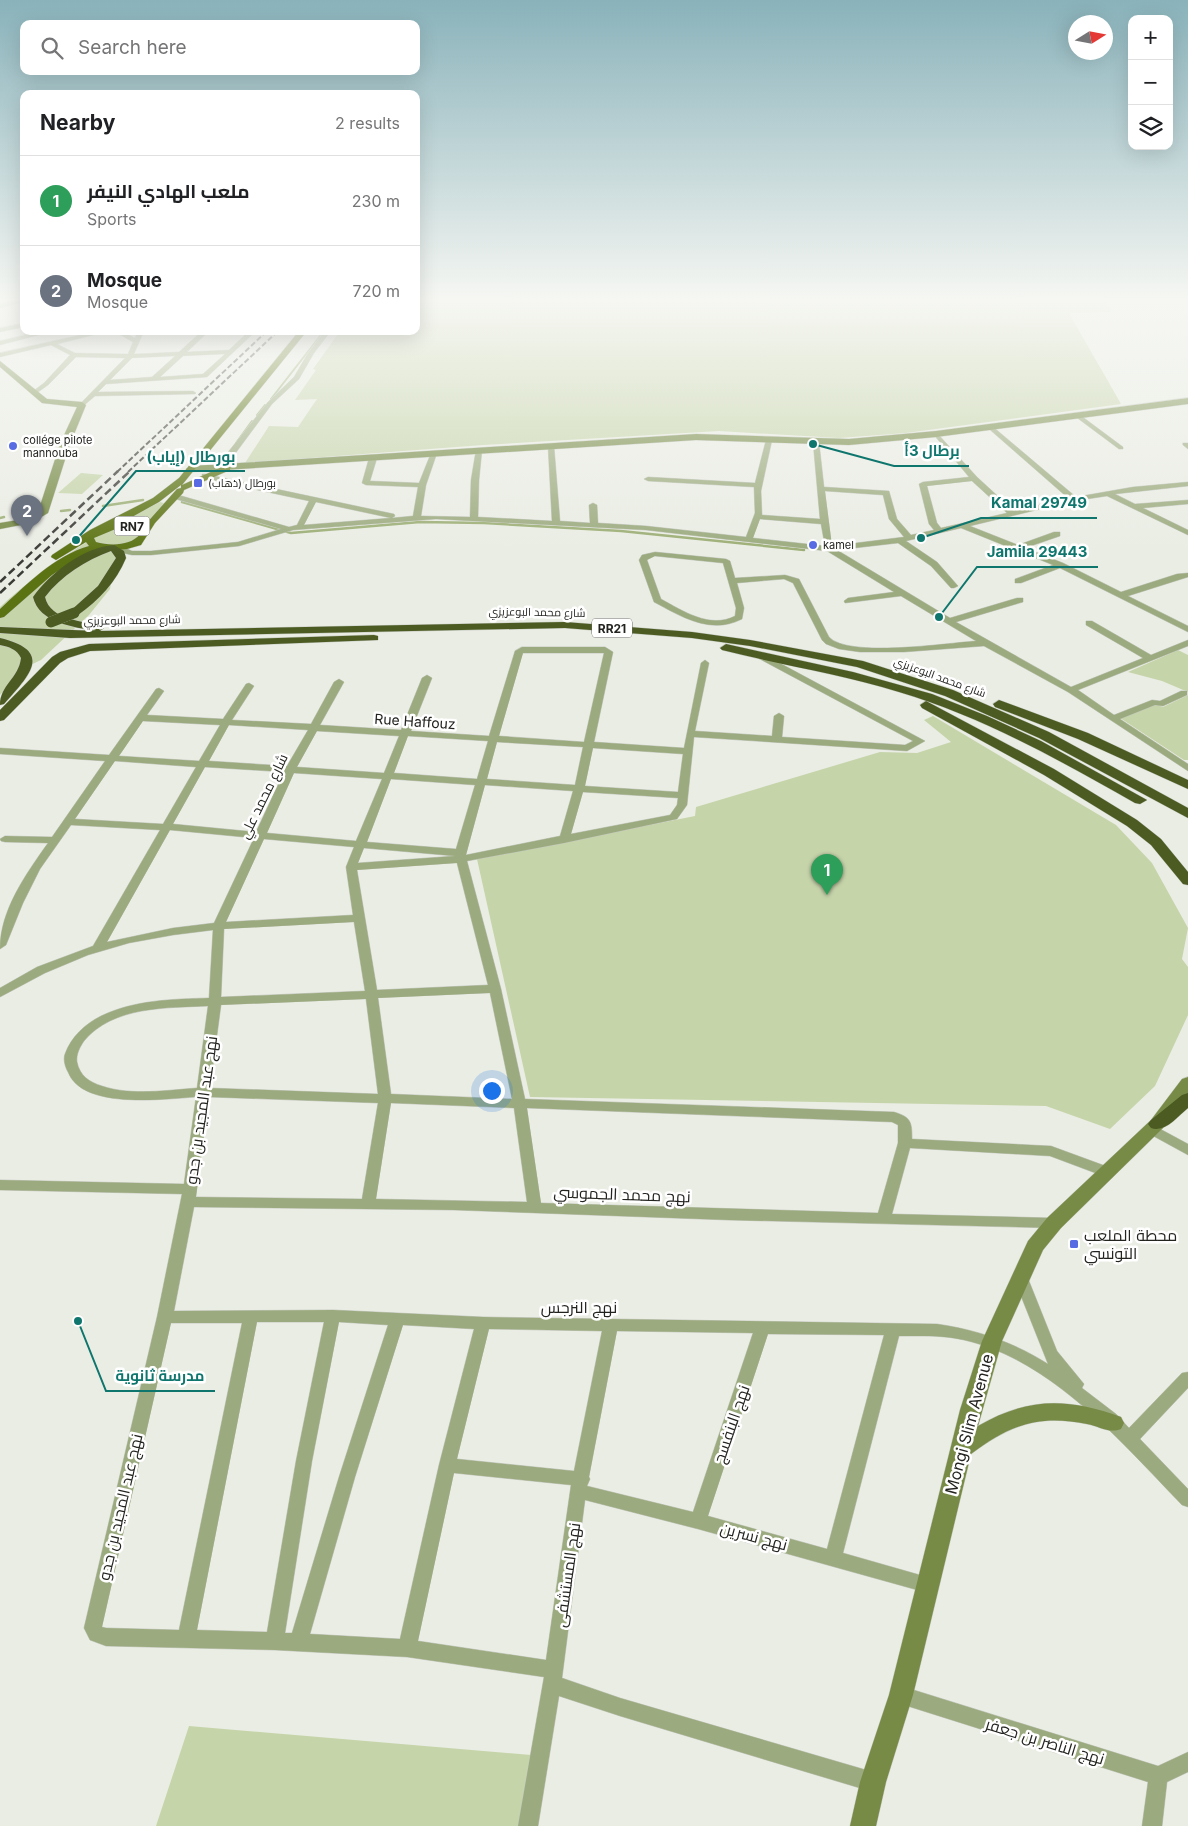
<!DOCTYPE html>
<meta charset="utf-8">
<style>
:root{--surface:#fff;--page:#f2f2f2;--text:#202124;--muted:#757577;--line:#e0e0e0;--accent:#ea580c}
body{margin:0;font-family:Inter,Cairo,sans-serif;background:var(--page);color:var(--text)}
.controls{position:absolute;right:15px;top:15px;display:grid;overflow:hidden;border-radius:10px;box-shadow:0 5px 20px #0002}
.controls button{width:45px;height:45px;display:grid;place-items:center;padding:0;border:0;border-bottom:1px solid var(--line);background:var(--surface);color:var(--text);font:25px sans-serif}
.compass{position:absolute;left:1068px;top:15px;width:45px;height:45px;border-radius:50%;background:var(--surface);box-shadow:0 5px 20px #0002;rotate:79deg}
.you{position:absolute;left:491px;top:1090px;width:18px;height:18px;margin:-12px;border:4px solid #fff;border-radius:50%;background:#1a73e8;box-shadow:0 0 0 8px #1a73e833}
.badge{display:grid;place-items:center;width:32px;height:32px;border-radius:50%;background:var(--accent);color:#fff;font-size:16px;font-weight:700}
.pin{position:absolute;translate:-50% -41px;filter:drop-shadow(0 1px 2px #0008)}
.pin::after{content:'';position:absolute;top:26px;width:18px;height:15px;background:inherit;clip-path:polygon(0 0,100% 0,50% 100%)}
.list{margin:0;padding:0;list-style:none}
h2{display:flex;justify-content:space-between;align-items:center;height:65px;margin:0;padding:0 20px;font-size:21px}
h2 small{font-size:16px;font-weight:400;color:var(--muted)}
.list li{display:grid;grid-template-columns:32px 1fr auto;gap:15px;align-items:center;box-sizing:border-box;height:90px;padding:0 20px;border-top:1px solid var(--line)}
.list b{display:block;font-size:19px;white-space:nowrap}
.list p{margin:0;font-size:16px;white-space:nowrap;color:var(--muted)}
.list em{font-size:16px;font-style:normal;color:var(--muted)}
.icon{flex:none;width:28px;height:28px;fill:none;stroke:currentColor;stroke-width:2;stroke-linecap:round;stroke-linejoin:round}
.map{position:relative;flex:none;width:1188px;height:1826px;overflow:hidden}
.search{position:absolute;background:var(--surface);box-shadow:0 5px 20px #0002;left:20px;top:20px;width:400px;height:55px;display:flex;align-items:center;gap:12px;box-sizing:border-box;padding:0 18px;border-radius:10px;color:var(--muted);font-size:19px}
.panel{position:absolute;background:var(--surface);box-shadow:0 5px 20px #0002;left:20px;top:90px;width:400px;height:245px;border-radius:10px}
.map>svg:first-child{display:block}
.green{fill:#c6d4aa}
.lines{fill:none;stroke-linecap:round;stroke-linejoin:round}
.stream-far1{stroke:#9cae75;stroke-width:2}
.stream{stroke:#9cae75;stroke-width:2.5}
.street-casing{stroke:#c6c9c1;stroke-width:1}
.secondary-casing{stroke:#c6c9c1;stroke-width:1}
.primary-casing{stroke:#c6c9c1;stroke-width:1}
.highway-casing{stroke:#c6c9c1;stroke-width:1}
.street{fill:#9cab7f;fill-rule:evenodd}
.secondary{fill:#778b47;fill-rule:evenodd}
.primary{fill:#5c7313;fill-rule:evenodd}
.highway{fill:#4b5b21;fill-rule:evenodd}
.rail-far1{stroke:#3a3b36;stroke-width:2;stroke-dasharray:5.5 2.5;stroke-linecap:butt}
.rail{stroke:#3a3b36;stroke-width:2.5;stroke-dasharray:8 4;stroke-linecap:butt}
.highway-bridge-casing{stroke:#c6c9c1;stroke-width:11;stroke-linecap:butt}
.highway-bridge{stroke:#4b5b21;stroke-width:11}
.poi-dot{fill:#596be2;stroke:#fff;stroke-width:2}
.labels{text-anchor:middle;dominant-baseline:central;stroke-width:5;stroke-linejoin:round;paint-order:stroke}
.far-poi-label{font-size:11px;fill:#232420;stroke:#fff;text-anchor:start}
.far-street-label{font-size:11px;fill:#232420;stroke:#fff}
.shield{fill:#fff;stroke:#656663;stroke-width:1}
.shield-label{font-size:12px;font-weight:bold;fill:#232420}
.street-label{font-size:14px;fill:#232420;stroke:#fff}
.near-street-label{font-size:16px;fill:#232420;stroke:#fff}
.near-poi-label{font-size:16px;fill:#232420;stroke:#fff;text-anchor:start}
.leader{fill:none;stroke:#0f766e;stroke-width:2}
.callout-dot{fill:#0f766e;stroke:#fff;stroke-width:2}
.callout-label{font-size:15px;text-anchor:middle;font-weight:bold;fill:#0f766e;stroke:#fff;stroke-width:5;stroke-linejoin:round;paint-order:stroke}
</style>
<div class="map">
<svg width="1188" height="1826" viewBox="0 0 1188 1826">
<rect width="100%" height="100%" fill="#eaede4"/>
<path class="green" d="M 416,299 L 1105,299 L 1112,312 L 1069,313 L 1121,404 L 906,433 L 839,438 L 719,431 L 483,445 L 245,463 L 269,426 L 298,427 L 317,399 L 295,400 L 316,370 L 313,369 L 340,331 L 416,331 Z
M 81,473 L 103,475 L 82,494 L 58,493 Z
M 160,502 L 164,503 L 140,536 L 123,552 L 113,572 L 110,589 L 89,615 L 41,660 L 24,668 L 0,695 L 0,607 C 51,561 99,533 160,502 Z
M 1178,650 L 1188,655 L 1188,692 L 1162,681 L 1128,672 Z
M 1188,695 L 1188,760 L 1184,760 L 1120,718 L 1155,704 L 1163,707 Z
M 933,716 L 1116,825 L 1152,863 L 1188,928 L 1182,959 L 1188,967 L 1188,1015 L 1155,1086 L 1110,1129 L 1046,1106 L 530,1097 L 477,859 L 695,816 L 696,807 L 880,752 L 917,753 L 951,742 L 924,720 Z
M 189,1726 L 531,1755 L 519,1826 L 156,1826 Z"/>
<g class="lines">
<path class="stream-far1" d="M 271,399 L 324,331
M 257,415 L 265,405
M 236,443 L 252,421"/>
<path class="stream" d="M 182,502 L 291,533 L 420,522 L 484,523 L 621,531 L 804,550
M 103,506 L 143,500
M 61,511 L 70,510
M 0,518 L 4,517"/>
<g class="street-casing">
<path id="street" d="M 24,323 L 24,327 L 0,332 L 0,328 Z
M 42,331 L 54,331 L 0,345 L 0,341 Z
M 98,331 L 110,331 L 57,344 L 75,353 L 128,354 L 133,342 L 113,331 L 121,331 L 135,338 L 138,331 L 144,331 L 134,354 L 179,352 L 202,331 L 209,331 L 187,352 L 229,350 L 249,331 L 256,331 L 207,377 L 106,384 L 98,392 L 193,391 L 196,393 L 195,394 L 95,396 L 82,407 L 80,406 L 80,404 L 125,358 L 76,357 L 48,385 L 34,395 L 31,393 L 32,392 L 44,383 L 70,355 L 51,345 L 0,357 L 0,353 ZM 225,354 L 203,374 L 160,377 L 183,356 ZM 175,356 L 152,377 L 110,380 L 132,358 Z
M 325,331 L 331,331 L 314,353 L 299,379 L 272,404 L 223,470 L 217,470 L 217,466 L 268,402 L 294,377 L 308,353 Z
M 1076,415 L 1080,415 L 1123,447 L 1123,449 L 1119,449 L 1076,417 Z
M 988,426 L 992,426 L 1076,497 L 1133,487 L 1188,482 L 1188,486 L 1115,494 L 1135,504 L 1188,500 L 1188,504 L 1143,508 L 1188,530 L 1188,535 L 1107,496 L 1074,501 L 970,526 L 1018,545 L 1054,532 L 1060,532 L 1060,536 L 1025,548 L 1063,563 L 1121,592 L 1177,574 L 1188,573 L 1188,577 L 1128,596 L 1188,626 L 1188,632 L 1060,568 L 1021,583 L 1015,583 L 1015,579 L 1053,565 L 961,528 L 906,541 L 937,562 L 958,586 L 954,588 L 951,588 L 931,566 L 898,543 L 837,550 L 950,618 L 1017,598 L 1023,598 L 1023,602 L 956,622 L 1071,687 L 1143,658 L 1086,625 L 1086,621 L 1092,621 L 1151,655 L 1188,640 L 1188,646 L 1078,690 L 1114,715 L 1152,700 L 1160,701 L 1181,691 L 1187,691 L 1187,695 L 1163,706 L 1155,705 L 1120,719 L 1188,764 L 1188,771 L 1068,692 L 984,646 L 904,652 L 860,652 L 839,649 L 826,644 L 822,640 L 793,583 L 784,579 L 737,583 L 744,608 L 742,619 C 711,635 682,617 654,602 L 639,560 L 642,555 L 655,552 L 726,559 L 730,561 L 735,578 L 785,575 L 799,579 L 829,637 C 848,658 947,643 976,641 L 901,596 L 845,603 L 844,601 L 848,598 L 894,592 L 827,551 L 646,530 L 436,519 L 293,530 L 239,546 L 151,555 L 132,555 L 118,552 L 114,547 L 118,545 L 132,551 L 151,551 L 238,542 L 281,529 L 172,498 L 171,496 L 175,494 L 289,527 L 297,525 L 309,501 L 202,478 L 202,474 L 205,474 L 394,514 L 395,516 L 392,518 L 413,516 L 418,487 L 366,485 L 362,483 L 369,458 L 373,456 L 377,458 L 370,481 L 419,483 L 431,453 L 436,452 L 437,453 L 426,485 L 421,516 L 470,517 L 471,480 L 476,450 L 479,448 L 482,450 L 479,480 L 478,517 L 552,521 L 548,446 L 551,444 L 554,446 L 560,521 L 590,523 L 589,505 L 593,503 L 597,505 L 598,523 L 646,526 L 746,537 L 755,513 L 754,487 L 648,481 L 644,479 L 648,477 L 755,483 L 766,440 L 769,438 L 772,440 L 761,491 L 762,515 L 820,519 L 813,442 L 816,440 L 819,442 L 824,487 L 889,491 L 897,519 L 911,535 L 934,530 L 929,524 L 919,484 L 923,482 L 969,477 L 934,435 L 934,433 L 936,432 L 977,477 L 1014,511 L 1068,498 L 988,428 ZM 972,481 L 1007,513 L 941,528 L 937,523 L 927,486 ZM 825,491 L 883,495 L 889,519 L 904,537 L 832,546 ZM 316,502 L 391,518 L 304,525 ZM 760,519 L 821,524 L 825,546 L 753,538 ZM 655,556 L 723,563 L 736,608 L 735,616 C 710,629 683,611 661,599 L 647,560 Z
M 1183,443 L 1188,443 L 1188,449 L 1183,445 Z
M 522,647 L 605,647 L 613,652 L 594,742 L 684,748 L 701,663 L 705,660 L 709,663 L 695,731 L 772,736 L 774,716 L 779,713 L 784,716 L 782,737 L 905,745 L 913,741 L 756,657 L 755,655 L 759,652 L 925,741 L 907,751 L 694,737 L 687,805 L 677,819 L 564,843 L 467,861 L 501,989 L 525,1099 L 894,1112 C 911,1117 912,1122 912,1139 L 1051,1146 L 1111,1168 L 1113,1172 L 1111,1176 L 1106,1177 L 1050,1156 L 910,1148 L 892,1214 L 1054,1218 L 1059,1219 L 1061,1223 L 1059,1227 L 1054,1228 L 728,1220 L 454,1210 L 194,1207 L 174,1311 L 333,1310 L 483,1317 L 937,1324 C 978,1330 1013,1342 1048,1364 L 1013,1276 L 1015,1272 L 1020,1270 L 1025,1272 L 1027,1276 L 1057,1351 L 1084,1384 L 1082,1388 L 1116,1414 L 1129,1428 L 1182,1373 L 1188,1372 L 1188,1388 L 1140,1439 L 1188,1489 L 1188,1507 L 1182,1505 C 1122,1443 1052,1360 964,1340 C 943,1335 921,1336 899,1336 L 843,1553 L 934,1579 L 937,1585 L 934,1591 L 928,1593 L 698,1529 L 585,1500 L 562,1678 L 620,1698 L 873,1772 L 880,1775 L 883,1782 L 880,1789 L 873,1792 L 620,1716 L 559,1696 L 538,1826 L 518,1826 L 544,1677 L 407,1657 L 275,1650 L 106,1646 L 90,1640 L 84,1628 L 157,1317 L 182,1194 L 0,1190 L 0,1180 L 184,1184 L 196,1097 C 164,1099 82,1110 68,1072 C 65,1067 63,1059 65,1054 C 71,1037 85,1024 101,1016 C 134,1000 173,999 209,998 L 213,930 L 173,935 L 129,943 L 88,955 L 45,973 L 0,997 L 0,988 L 37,967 L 93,946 L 160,830 L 71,825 L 40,869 L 23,903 L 6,945 L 0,949 C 0,910 26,874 48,843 L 5,842 L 1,841 L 0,839 L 5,836 L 52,837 L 105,761 L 0,754 L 0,748 L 109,755 L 156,689 L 159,688 L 164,691 L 147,715 L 223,719 L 246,684 L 249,683 L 254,686 L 232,720 L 311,724 L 334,682 L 339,679 L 344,682 L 320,725 L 401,730 L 422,678 L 427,675 L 432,678 L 411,731 L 489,736 L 515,651 ZM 523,653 L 604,653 L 584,742 L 499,736 ZM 143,721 L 220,725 L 199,761 L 119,756 ZM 229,725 L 308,730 L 287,766 L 209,761 ZM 317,731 L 399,736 L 384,773 L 297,767 ZM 408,736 L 488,741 L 477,779 L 394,773 ZM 497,742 L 583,747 L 575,785 L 487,779 ZM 593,748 L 683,754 L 678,792 L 585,786 ZM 115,761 L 196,767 L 163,824 L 75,819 ZM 205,767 L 284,772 L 256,832 L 173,824 ZM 294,773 L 382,779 L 356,841 L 267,833 ZM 391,779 L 475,785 L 456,849 L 367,842 ZM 485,785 L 573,791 L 560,836 L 466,855 ZM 583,792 L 678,798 L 677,805 L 670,815 L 571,834 ZM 170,830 L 254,838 L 214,923 L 173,928 L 107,942 ZM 264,839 L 354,847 L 346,867 L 353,915 L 226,922 ZM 364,848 L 455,856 L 358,863 ZM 457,863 L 488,985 L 377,990 L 357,870 ZM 354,922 L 365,991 L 221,997 L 224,929 ZM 490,993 L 512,1099 L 391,1094 L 378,998 ZM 366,999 L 378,1094 L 210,1088 L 221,1005 ZM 208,1006 L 197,1088 C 167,1090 132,1096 102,1086 C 89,1082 80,1076 77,1062 C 76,1054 80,1047 84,1041 C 113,1006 167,1008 208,1006 ZM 209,1097 L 378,1103 L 362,1199 L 196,1197 ZM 391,1103 L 514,1108 L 527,1202 L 376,1199 ZM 527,1108 L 892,1122 L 898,1125 L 898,1143 L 878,1213 L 541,1203 ZM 257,1322 L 324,1322 L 296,1461 L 267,1632 L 197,1630 ZM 339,1322 L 388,1325 L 339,1477 L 292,1633 L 285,1633 L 312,1461 ZM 171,1323 L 242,1323 L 179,1630 L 106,1628 L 102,1627 ZM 403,1325 L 474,1329 L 439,1465 L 400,1639 L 310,1634 L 355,1477 ZM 489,1329 L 602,1331 L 574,1471 L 457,1459 ZM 617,1331 L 753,1333 L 693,1512 L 587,1486 L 590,1479 L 589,1477 ZM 768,1334 L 884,1335 L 827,1549 L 708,1516 ZM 454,1473 L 571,1485 L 546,1660 L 418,1641 Z
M 1151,1124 L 1188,1144 L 1188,1155 L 1146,1132 L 1144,1129 L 1146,1126 Z
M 901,1686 L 1158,1766 L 1188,1752 L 1188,1772 L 1167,1782 L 1162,1826 L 1142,1826 L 1148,1782 L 901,1704 L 894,1702 L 892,1695 L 894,1688 Z"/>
</g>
<g class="secondary-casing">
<path id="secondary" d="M 17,299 L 24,299 L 24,302 L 0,308 L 0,304 Z
M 0,361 L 47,399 L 82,402 L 86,405 L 70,444 L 48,513 L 31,523 L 0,529 L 0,523 L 24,519 L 39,509 L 60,444 L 77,407 L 42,403 L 0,367 Z
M 1188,398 L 1188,404 L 936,437 L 849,445 L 696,440 L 191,472 L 186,469 L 191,466 L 696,434 L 849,439 L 936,431 Z
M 1188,1077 L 1188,1095 L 1163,1128 L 1061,1228 L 1043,1250 L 1002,1341 L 978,1426 C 1028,1397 1068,1398 1121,1417 L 1124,1423 L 1121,1429 C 1109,1434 1099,1426 1087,1424 C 1039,1414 1010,1425 971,1454 L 913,1695 L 886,1782 L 876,1826 L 850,1826 L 860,1782 L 889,1695 L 960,1410 L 982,1341 L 1028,1241 L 1047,1218 L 1151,1120 L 1182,1079 Z"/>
</g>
<g class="primary-casing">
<path id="primary" d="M 299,331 L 307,331 L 182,485 L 224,466 L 230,466 L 230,470 L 184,490 L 183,493 L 155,523 L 141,545 L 127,549 L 92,552 L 79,557 L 52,575 L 4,617 L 0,618 L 0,609 C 26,585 54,556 89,546 L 86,542 L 56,560 L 51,557 L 52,555 L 90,530 L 153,498 L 179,478 ZM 181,485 L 181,488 L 177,489 L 144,526 L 123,522 L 159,502 ZM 118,528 L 131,528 L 140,534 C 131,546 110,546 96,542 L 94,538 Z"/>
</g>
<g class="highway-casing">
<path id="highway" d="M 114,545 L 124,551 L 126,558 C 116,582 99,600 78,615 L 74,616 L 68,613 L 98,586 L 116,558 L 111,551 C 86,560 61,576 45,597 C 50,620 83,621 102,626 L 104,628 L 100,631 L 565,622 L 692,632 L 750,640 L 863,661 L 953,690 L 1049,732 L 1188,808 L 1188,818 L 1039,738 L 945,696 L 857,667 L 750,646 L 692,638 L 565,628 L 70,638 L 0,633 L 0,627 L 96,631 C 74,627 39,623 33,597 C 50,573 84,547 114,545 Z
M 374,635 L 378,636 L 378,640 L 90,651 L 68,658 L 60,663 L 4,720 L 0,721 L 0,710 L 52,657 L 60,652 L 89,644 Z
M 0,638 C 54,651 30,675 4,704 L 0,705 C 0,685 19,678 21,658 C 17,649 9,647 0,645 Z
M 726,644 L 853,672 L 932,694 L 987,716 L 1041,741 L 1147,800 L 1140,804 L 1135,803 C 1059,760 983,717 899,692 C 841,674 781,665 722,650 L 720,648 Z
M 999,700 L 1088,733 L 1188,780 L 1188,789 L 1078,739 L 995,707 L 993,704 Z
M 926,701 L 1054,769 L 1137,820 L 1161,839 L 1188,872 L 1188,885 L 1183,884 L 1151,845 L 1127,826 L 1044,775 L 922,708 L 920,705 Z
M 1188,1093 L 1188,1108 C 1177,1117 1165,1133 1151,1128 L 1148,1124 L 1151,1120 L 1182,1095 Z"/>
</g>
<use href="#street" class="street"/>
<use href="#secondary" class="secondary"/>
<use href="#primary" class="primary"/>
<use href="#highway" class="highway"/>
<path class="rail-far1" d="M 117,472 L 267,331
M 128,472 L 278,331"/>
<path class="rail" d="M 0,582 L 118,471
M 0,593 L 130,471"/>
<g class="highway-bridge-casing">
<path id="highway-bridge" d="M 51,622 L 74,613"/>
</g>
<use href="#highway-bridge" class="highway-bridge"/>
</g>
<linearGradient id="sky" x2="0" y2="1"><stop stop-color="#89b2ba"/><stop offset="0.54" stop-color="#f6f7f3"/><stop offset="1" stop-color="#f6f7f3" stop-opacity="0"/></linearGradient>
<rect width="1188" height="555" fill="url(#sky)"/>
<g class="poi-dot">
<circle cx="13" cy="446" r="5"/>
<rect x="193" y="478" width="10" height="10" rx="2.5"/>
<circle cx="813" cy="545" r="5"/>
<rect x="1069" y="1239" width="10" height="10" rx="2.5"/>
</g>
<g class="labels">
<g class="far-poi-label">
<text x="23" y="440">collége pilote<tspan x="23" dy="13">mannouba</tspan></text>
<text x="208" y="483">بورطال (ذهاب)</text>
<text x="823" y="545">kamel</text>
</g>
<g class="far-street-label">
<text transform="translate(537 612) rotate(1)">شارع محمد البوعزيزي</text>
<text transform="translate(132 620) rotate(-1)">شارع محمد البوعزيزي</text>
<text transform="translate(940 677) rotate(20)">شارع محمد البوعزيزي</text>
</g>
<g class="shield">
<rect x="114.5" y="516.5" width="35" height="19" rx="4"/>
<rect x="592" y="618.5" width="40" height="19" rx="4"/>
</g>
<g class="shield-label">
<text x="132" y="526">RN7</text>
<text x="612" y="628">RR21</text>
</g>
<g class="street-label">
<text transform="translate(415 721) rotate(4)">Rue Haffouz</text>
<text transform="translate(263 796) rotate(-64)">شارع محمد علي</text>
</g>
<g class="near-street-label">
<text transform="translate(201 1110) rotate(-82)">نهج عبد المجيد بن جدو</text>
<text transform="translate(622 1194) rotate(2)">نهج محمد الجموسي</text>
<text x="579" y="1307">نهج النرجس</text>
<text transform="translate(731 1424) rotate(-71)">نهج البنفسج</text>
<text transform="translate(969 1424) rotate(-75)">Mongi Slim Avenue</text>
<text transform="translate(120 1507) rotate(-77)">نهج عبد المجيد بن جدو</text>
<text transform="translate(754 1536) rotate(15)">نهج نسرين</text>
<text transform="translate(567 1575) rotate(-82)">نهج المستشفى</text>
<text transform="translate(1045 1741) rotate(17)">نهج الناصر بن جعفر</text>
</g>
<g class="near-poi-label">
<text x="1084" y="1235">محطة الملعب<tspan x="1084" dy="18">التونسي</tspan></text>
</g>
</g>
<path class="leader" d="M813 444L894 466H969M76 540L136 471H245M921 538L981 518H1097M939 617L977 567H1098M78 1321L106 1391H215"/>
<g class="callout-dot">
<circle cx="813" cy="444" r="5"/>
<circle cx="76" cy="540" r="5"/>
<circle cx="921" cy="538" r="5"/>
<circle cx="939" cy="617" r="5"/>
<circle cx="78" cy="1321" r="5"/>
</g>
<g class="callout-label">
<text x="932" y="456">برطال 3أ</text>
<text x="191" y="462">بورطال (إياب)</text>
<text x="1039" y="508">Kamal 29749</text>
<text x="1037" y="557">Jamila 29443</text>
<text x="160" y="1381">مدرسة ثانوية</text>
</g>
</svg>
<div class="controls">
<button>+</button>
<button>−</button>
<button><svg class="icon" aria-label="layers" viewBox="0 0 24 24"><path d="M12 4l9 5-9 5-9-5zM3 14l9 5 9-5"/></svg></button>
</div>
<svg class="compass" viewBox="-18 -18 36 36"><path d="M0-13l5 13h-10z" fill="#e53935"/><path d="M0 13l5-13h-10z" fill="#757577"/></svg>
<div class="you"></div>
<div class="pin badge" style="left:827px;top:895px;background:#2e9e5b">1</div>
<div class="pin badge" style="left:27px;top:536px;background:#6b7280">2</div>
<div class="search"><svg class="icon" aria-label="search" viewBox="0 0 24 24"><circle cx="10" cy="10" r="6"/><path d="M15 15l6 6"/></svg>Search here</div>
<section class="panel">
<h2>Nearby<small>2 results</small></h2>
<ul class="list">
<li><span class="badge" style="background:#2e9e5b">1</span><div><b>ملعب الهادي النيفر</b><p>Sports</p></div><em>230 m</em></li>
<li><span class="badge" style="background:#6b7280">2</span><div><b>Mosque</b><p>Mosque</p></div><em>720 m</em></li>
</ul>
</section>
</div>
